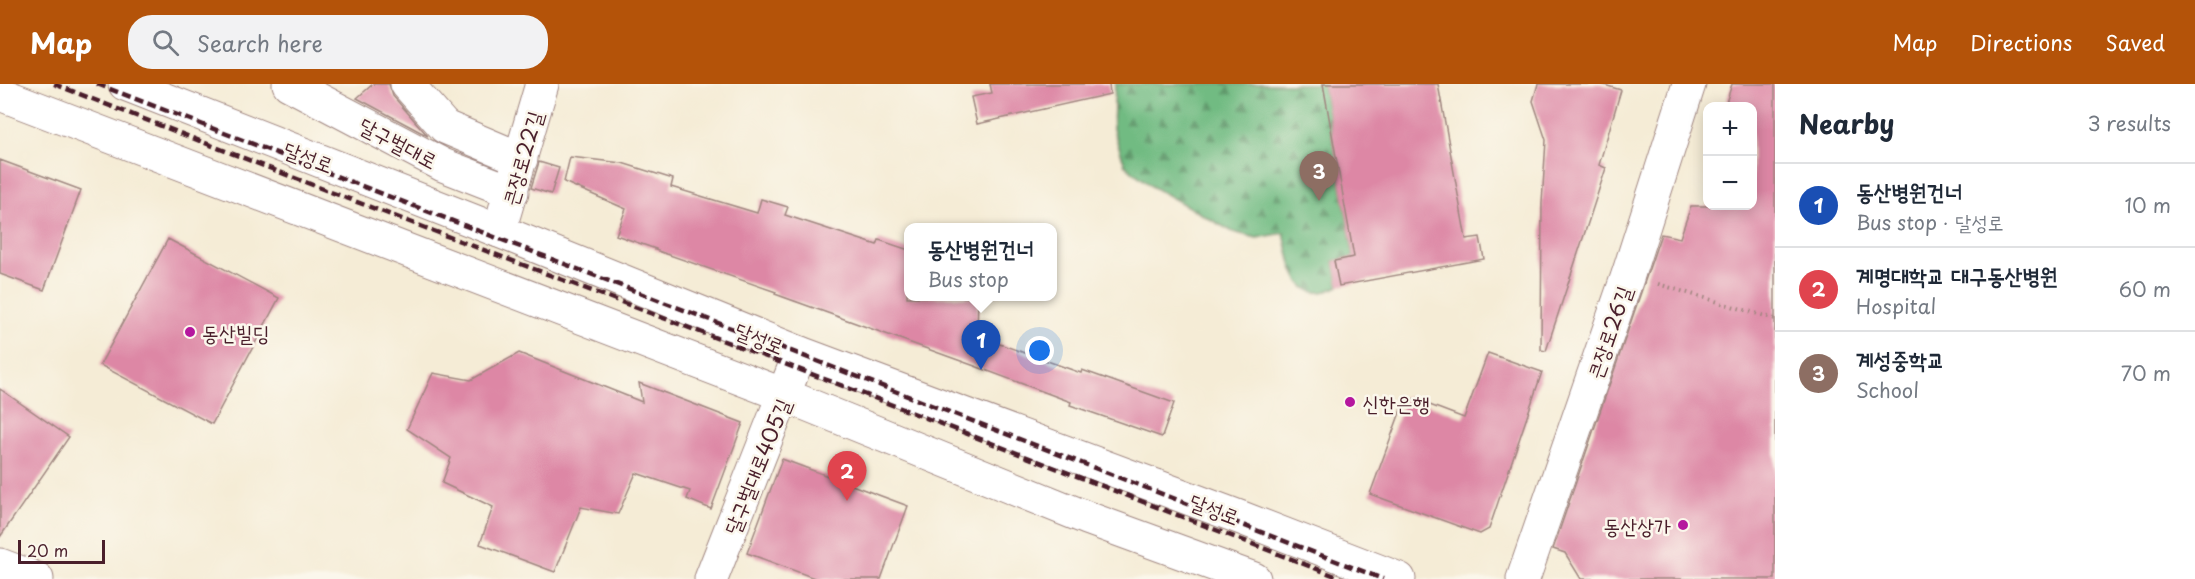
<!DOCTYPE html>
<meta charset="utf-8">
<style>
:root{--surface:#fff;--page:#f2f2f3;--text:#1f2937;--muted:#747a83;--line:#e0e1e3;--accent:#b45309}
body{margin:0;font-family:"Playpen Sans","Poor Story",sans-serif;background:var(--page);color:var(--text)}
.controls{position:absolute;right:18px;top:18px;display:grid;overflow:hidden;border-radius:12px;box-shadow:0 3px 15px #0003}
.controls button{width:54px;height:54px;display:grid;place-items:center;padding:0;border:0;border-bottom:2px solid var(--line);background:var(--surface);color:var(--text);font:30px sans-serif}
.scale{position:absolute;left:18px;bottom:15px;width:87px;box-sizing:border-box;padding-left:6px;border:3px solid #4a1f2b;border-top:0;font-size:16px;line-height:21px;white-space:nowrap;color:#4a1f2b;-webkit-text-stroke:4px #fbf7ec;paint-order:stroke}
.you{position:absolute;left:1040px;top:267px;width:21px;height:21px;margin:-15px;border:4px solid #fff;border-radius:50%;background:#1a73e8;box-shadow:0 0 0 9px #1a73e833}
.badge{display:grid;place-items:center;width:39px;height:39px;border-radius:50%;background:var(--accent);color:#fff;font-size:20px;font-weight:700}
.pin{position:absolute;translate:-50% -50px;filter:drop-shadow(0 2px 3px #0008)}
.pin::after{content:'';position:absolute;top:32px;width:21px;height:18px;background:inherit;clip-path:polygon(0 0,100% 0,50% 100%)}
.popup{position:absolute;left:904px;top:139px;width:153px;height:78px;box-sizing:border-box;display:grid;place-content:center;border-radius:12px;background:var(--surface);filter:drop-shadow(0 2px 4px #0005);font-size:20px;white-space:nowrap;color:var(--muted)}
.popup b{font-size:22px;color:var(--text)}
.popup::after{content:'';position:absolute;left:50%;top:100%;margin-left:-12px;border:12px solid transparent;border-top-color:var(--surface)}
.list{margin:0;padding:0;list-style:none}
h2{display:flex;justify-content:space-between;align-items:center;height:78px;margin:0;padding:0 24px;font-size:26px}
h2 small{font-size:20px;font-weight:400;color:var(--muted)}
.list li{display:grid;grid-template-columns:39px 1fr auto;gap:18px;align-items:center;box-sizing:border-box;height:84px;padding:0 24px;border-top:2px solid var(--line)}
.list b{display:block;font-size:22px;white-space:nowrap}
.list p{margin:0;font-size:20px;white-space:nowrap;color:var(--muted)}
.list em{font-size:20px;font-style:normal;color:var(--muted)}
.icon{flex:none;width:33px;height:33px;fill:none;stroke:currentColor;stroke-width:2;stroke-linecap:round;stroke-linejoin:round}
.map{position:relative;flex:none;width:1775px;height:495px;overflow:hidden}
header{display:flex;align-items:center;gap:36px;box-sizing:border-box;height:84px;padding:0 30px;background:var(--accent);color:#fff}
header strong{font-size:28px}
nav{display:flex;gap:33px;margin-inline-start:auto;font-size:21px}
.search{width:420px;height:54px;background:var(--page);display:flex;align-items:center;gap:15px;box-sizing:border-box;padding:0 21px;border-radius:24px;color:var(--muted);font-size:22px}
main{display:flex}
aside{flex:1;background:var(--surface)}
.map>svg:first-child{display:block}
.forest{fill:url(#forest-firs);stroke:#5e6d56;stroke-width:1.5}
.building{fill:#dd87a5}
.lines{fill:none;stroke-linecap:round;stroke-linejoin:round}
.minor-casing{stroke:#a08680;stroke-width:35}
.major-casing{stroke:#a08680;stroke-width:35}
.path{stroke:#a08680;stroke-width:4;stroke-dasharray:1.5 4.5;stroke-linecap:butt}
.minor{stroke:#fff;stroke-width:33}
.major{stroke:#fff;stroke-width:33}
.rail{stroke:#4a1f2b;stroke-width:4.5;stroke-dasharray:9 4.5;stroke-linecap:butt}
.poi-dot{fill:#b5179e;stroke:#fbf7ec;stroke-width:2}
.labels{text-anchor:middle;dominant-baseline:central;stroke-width:5;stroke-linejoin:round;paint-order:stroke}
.street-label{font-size:21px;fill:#4a1f2b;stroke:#fbf7ec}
.poi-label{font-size:21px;fill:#4a1f2b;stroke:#fbf7ec;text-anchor:start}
</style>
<header>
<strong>Map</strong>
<div class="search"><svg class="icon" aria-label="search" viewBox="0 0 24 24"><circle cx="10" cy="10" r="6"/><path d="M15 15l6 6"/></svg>Search here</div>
<nav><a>Map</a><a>Directions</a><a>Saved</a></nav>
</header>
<main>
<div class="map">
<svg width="1775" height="495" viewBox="0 0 1775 495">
<defs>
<pattern id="forest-firs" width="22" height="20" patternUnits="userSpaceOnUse" patternTransform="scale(1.5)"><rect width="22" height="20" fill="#71bb82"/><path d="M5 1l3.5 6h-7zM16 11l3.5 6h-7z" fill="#5f976b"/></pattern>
</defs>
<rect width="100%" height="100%" fill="#fbf7ec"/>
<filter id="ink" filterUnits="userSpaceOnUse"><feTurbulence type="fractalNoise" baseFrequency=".0167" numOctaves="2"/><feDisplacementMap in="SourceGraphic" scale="12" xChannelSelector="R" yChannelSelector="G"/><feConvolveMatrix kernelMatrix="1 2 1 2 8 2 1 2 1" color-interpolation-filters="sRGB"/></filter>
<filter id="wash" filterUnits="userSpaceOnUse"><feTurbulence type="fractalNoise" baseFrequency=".008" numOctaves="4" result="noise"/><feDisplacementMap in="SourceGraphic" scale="24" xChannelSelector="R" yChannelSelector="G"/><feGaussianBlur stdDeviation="1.35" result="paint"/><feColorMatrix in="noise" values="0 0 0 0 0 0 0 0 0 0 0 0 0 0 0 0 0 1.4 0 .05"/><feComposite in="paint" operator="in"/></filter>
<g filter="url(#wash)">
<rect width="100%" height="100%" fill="#f5ecd6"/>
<path class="forest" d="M 1115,0 L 1323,0 L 1354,173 L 1334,177 L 1339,202 C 1295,225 1291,179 1284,149 L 1257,154 L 1233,148 L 1151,102 L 1125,81 L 1113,45 Z"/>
<g id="blocks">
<path class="building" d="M 373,0 L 389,0 L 393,12 L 428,52 L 357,14 Z
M 990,0 L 1109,0 L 1110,10 L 977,40 L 971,13 L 992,9 Z
M 1323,0 L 1438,0 L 1466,155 L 1480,153 L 1484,175 L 1339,202 L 1334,177 L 1354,173 Z
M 1538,0 L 1601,0 L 1621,6 L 1599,81 L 1606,84 L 1546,267 L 1541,266 L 1542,119 L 1546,56 L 1533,17 Z
M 1732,0 L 1775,0 L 1775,495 L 1581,495 L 1565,469 L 1553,465 L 1661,150 L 1680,154 L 1691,122 L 1752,122 L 1752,22 L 1725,22 Z
M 570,73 L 622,79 L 673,95 L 671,103 L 757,129 L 761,115 L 788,123 L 785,131 L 877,161 L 879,156 L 909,166 L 907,213 L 978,213 L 977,252 L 1081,289 L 1082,286 L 1174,319 L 1162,353 L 1070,321 L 1071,318 L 972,281 L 775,210 L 776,208 L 655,166 L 656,165 L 616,151 L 626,125 L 564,98 Z
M 0,76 L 81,106 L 44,206 L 0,190 Z
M 539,78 L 559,84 L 551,110 L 531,104 Z
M 168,155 L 279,214 L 212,340 L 100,281 Z
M 519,269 L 642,318 L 639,299 L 743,339 L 711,425 L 687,415 L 690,407 L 636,389 L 618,430 L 581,423 L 555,488 L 480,460 L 493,423 L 442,399 L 451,374 L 407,345 L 433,289 L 471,296 Z
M 1488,269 L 1542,288 L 1489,445 L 1480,450 L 1370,410 L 1406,312 L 1464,334 Z
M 0,305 L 69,353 L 0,453 Z
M 782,375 L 908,422 L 881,495 L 817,495 L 747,469 Z"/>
</g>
</g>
<g filter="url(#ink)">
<use href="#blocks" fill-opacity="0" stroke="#a08680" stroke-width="1.5"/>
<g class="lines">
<g class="minor-casing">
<path id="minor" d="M 289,0 L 443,81 L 512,108
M 407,0 L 445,43 L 521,75
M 499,147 L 542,0
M 0,481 L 37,495
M 711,495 L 800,269
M 1523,495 L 1628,191 L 1689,0"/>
</g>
<g class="major-casing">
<path id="major" d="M 125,0 L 499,147 L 800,269 L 1239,433 L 1399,495
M 0,10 L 784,311 L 1087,434 L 1254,495"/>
</g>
<path class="path" d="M 1658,200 L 1775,235"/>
<use href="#minor" class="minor"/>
<use href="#major" class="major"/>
<path class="rail" d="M 54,0 L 328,107 L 864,310 L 1343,495
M 97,0 L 1383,495"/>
</g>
</g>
<g class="poi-dot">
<circle cx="190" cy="248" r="6"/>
<circle cx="1350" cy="318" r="6"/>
<circle cx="1683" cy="441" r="6"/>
</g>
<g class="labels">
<g class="street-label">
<text transform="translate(399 58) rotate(28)">달구벌대로</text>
<text transform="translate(309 72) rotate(21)">달성로</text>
<text transform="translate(521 74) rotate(-74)">큰장로22길</text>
<text transform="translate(1608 248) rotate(-71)">큰장로26길</text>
<text transform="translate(760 253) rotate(22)">달성로</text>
<text transform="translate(756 382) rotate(-68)">달구벌대로405길</text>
<text transform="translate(1215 424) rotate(21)">달성로</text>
</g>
<g class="poi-label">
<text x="202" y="248">동산빌딩</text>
<text x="1362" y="318">신한은행</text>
<text x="1671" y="441" text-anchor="end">동산상가</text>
</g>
</g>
</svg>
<div class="controls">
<button>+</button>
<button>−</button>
</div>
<div class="scale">20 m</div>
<div class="you"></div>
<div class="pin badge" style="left:981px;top:286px;background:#1a4fb4">1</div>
<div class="popup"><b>동산병원건너</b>Bus stop</div>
<div class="pin badge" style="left:847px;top:417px;background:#e0444e">2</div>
<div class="pin badge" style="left:1319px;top:117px;background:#8d6e63">3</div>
</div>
<aside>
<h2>Nearby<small>3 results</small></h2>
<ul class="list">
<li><span class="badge" style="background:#1a4fb4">1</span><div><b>동산병원건너</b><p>Bus stop · 달성로</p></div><em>10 m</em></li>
<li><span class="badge" style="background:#e0444e">2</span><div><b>계명대학교 대구동산병원</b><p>Hospital</p></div><em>60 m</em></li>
<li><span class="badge" style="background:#8d6e63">3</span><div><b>계성중학교</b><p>School</p></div><em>70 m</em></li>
</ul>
</aside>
</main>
